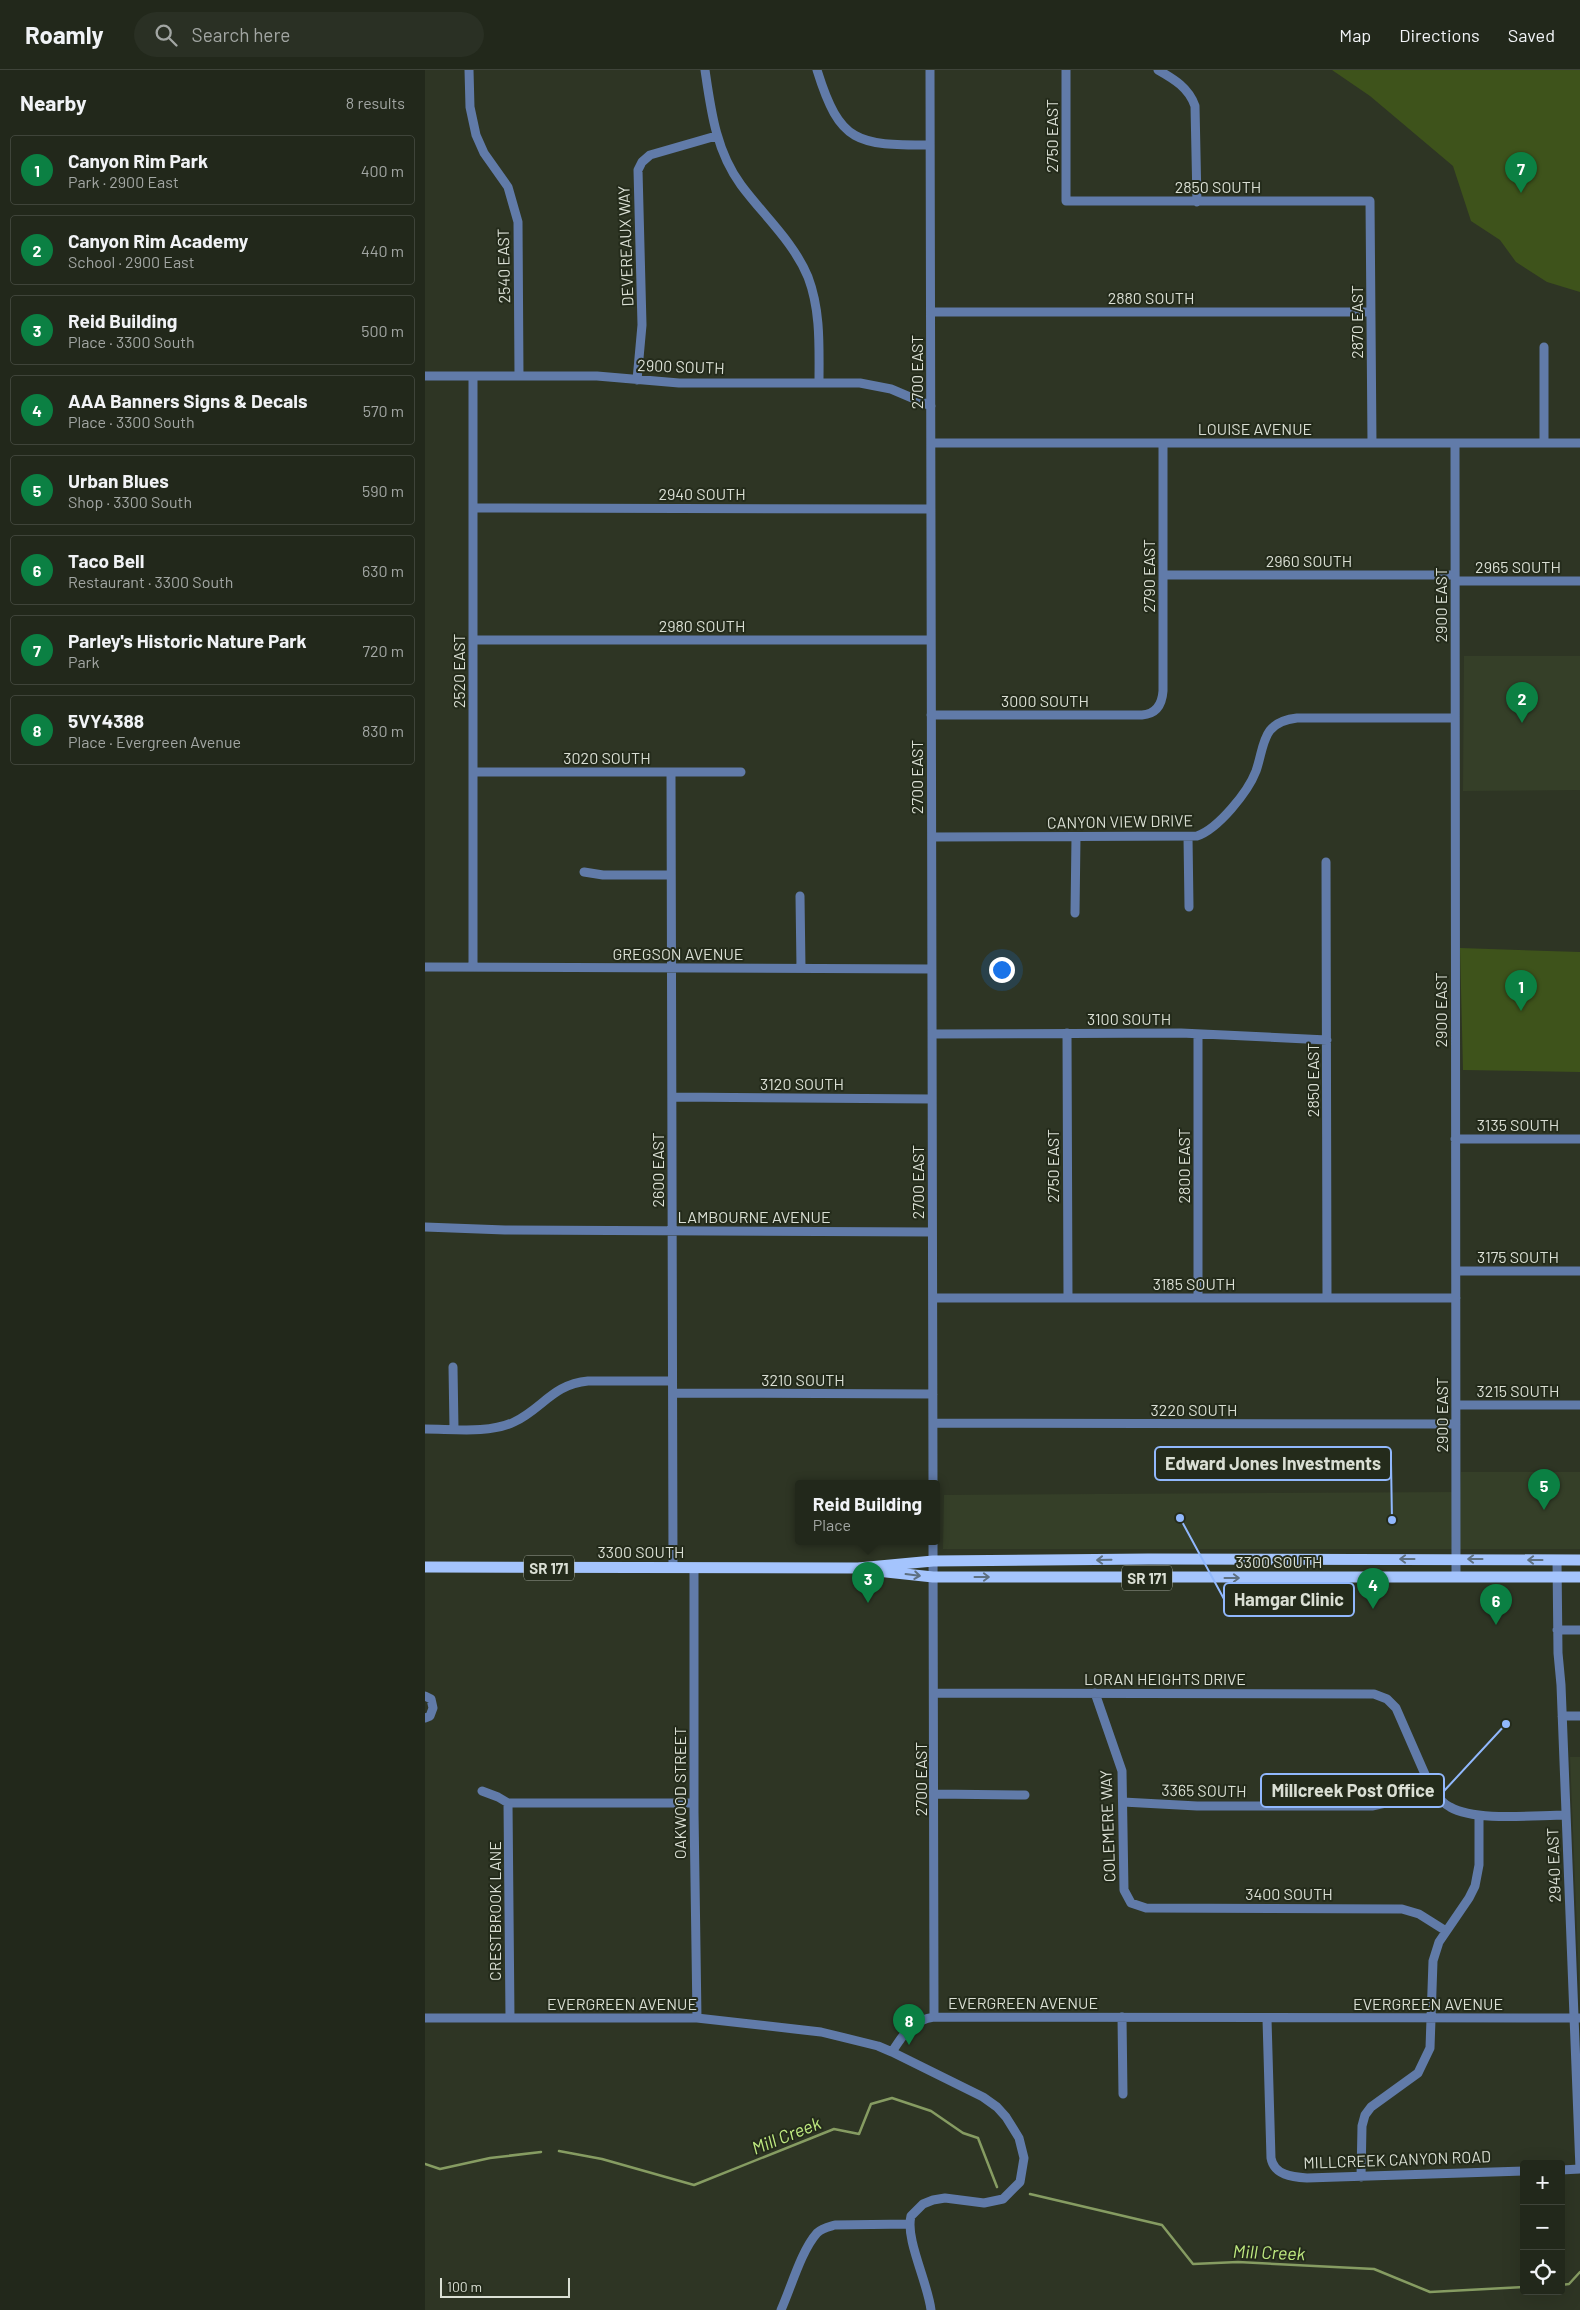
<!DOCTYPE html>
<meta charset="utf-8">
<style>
:root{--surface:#22281b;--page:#2a3024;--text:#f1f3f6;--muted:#a2a6a3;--line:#3f443a;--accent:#0b8043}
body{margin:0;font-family:Barlow,sans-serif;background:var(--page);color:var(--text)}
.controls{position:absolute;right:15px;bottom:15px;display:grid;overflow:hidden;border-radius:5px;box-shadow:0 5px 20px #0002}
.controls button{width:45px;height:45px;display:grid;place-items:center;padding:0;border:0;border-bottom:1px solid var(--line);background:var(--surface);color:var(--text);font:25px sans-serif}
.scale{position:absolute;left:15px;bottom:12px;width:130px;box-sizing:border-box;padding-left:5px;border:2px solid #dadfd4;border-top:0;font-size:14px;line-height:18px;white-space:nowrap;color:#dadfd4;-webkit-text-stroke:4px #242b1b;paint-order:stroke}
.you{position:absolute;left:576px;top:899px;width:18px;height:18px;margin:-12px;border:4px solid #fff;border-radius:50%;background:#1a73e8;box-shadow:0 0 0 8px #1a73e833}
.badge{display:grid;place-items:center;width:32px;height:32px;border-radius:50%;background:var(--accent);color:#fff;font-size:16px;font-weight:700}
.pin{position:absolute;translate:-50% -41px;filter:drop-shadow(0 1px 2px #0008)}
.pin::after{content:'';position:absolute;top:26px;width:18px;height:15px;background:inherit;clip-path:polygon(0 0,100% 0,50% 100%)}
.popup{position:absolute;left:370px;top:1410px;width:145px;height:65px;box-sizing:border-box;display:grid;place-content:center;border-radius:5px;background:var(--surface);filter:drop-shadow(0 1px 4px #0005);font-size:16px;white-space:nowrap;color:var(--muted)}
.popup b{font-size:19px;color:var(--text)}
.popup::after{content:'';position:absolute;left:50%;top:100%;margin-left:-10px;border:10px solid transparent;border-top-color:var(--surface)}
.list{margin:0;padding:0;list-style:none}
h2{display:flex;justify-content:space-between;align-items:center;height:65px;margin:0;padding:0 20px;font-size:21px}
h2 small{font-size:16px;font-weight:400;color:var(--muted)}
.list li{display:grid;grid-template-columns:32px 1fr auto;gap:15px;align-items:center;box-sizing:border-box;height:70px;margin:0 10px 10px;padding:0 10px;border:1px solid var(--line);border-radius:5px}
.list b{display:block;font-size:19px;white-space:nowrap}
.list p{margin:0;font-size:16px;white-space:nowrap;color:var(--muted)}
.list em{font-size:16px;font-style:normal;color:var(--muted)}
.icon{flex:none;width:28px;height:28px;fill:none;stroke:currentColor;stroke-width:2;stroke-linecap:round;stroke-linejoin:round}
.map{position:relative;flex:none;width:1155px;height:2240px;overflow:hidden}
header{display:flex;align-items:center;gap:30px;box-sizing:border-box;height:70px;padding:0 25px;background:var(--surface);border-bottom:1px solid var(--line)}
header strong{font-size:24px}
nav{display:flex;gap:28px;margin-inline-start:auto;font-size:18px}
.search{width:350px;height:45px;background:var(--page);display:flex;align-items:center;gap:12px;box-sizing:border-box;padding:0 18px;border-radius:28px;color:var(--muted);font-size:19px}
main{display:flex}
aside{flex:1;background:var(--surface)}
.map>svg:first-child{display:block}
.built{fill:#353f28}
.green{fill:#3e531b}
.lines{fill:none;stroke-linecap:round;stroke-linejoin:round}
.stream{stroke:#869c62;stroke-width:2.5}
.minor{stroke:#617ba9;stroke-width:9}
.major{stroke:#a4c4fd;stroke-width:11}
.oneway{stroke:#5e7081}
.labels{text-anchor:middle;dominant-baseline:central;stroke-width:4;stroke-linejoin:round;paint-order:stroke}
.shield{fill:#242b1b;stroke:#a3a99c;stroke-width:1}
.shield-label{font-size:15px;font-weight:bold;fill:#dadfd4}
.street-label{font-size:16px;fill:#dadfd4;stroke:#242b1b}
.water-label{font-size:18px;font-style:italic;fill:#c0eb81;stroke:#242b1b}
.leader{fill:none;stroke:#91b8fd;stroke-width:2}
.callout-dot{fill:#91b8fd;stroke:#242b1b;stroke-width:2}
.callout{fill:#242b1b;stroke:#91b8fd;stroke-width:2}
.callout-label{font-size:18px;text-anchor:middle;font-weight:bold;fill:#dadfd4}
</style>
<header>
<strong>Roamly</strong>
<div class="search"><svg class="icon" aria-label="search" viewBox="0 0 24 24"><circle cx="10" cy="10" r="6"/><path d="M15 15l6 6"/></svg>Search here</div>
<nav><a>Map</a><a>Directions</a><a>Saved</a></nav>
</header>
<main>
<aside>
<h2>Nearby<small>8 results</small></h2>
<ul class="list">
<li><span class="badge">1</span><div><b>Canyon Rim Park</b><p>Park · 2900 East</p></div><em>400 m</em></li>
<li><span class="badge">2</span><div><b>Canyon Rim Academy</b><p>School · 2900 East</p></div><em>440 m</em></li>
<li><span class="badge">3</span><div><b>Reid Building</b><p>Place · 3300 South</p></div><em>500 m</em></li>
<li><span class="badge">4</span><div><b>AAA Banners Signs &amp; Decals</b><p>Place · 3300 South</p></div><em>570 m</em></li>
<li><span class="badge">5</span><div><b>Urban Blues</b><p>Shop · 3300 South</p></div><em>590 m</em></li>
<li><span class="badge">6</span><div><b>Taco Bell</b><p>Restaurant · 3300 South</p></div><em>630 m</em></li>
<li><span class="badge">7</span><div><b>Parley's Historic Nature Park</b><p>Park</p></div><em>720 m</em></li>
<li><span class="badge">8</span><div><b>5VY4388</b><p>Place · Evergreen Avenue</p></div><em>830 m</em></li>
</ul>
</aside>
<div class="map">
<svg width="1155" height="2240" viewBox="0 0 1155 2240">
<rect width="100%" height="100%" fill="#2e3524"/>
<path class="built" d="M 1039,586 L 1155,586 L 1155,720 L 1038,721 Z
M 1036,1402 L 1155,1402 L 1155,1479 L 518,1479 L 519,1425 L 1035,1422 Z
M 1145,1687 L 1155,1687 L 1155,1936 Z"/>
<path class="green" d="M 907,0 L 1155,0 L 1155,222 L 1122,212 L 1091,192 L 1075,170 L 1046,151 L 1028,96 L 945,26 Z
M 1035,878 L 1155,882 L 1155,1002 L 1038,1000 Z"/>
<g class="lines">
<path class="stream" d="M 134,2081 L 177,2089 L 269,2115 L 409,2059 L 434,2064 L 446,2034 L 467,2028 L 506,2041 L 538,2063 L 553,2068 L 572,2117
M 0,2094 L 15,2099 L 65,2088 L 116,2082
M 605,2124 L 737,2155 L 768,2194 L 813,2192 L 949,2199 L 1005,2222 L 1099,2217
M 1136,2215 L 1144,2214 L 1155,2202"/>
<path class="minor" d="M 44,0 L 45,37 L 51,65 L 59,83 L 83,117 L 93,152 L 94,305
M 280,0 C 286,41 291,81 316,115 C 339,146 368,171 383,207 C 396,241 394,278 394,313
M 392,0 C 415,74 432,75 505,75
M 505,0 L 508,1414
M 641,0 L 641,131 L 945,131 L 947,373
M 733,0 C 749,9 764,18 770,36 L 772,132
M 506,242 L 946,242
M 1119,277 L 1119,373
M 0,306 L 172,306 L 254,313 L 435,313 L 466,319 L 506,336
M 212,310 L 217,255 L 213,100 L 217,92 L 225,85 L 291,66
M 506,373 L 1155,373
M 1030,373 L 1031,1507
M 48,438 L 506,439
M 738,505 L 1030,505
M 1030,511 L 1155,511
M 48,570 L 506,570
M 506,645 L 717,645 C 731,644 737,635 738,621 L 738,373
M 48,702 L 316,702
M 246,702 L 248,1498
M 507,767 L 772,766 C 793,759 823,722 831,701 C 840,675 836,652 872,648 L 1030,648
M 763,767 L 764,837
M 901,792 L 902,1228
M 159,802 L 178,805 L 246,805
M 375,826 L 376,898
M 650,843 L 651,767
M 0,897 L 507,899
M 48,897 L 48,306
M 642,963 L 643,1228
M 507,964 L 756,963 L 902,970
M 773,964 L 773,1228
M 247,1027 L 507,1029
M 1030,1069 L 1155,1069
M 0,1157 L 80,1160 L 507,1162
M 1031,1201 L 1155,1201
M 508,1228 L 1031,1228
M 28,1297 L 29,1359
M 248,1323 L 508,1324
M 1031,1335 L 1155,1335
M 508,1353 L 1031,1354
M 0,1359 C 28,1359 63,1364 89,1352 C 117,1339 128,1314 163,1311 L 247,1311
M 508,1472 L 509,1947
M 1132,1490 L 1133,1583 L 1136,1615 L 1155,2099
M 269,1498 L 269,1742 L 272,1948
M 1132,1560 L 1155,1560
M 510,1623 L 949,1624 L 962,1629 L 971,1638 L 1006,1718 C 1011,1725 1017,1733 1025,1737 C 1051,1752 1110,1745 1141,1745
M 670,1623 L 697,1701 L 699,1820 L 706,1833 L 721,1838 L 977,1839 L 994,1844 L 1021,1861
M 0,1626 L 6,1629 L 8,1638 L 5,1646 L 0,1648
M 1137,1646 L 1155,1646
M 57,1721 L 73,1727 L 83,1733 L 269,1733
M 510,1724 L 600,1725
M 698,1732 L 772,1736 L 947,1736 L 979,1729 L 1006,1718
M 83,1733 L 85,1948
M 697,1947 L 698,2024
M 0,1948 L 272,1948 L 396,1962 L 453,1976 L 467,1982 L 558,2027 L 572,2037 L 581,2047 L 594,2068 L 599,2088 L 595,2112 L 578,2129 L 559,2133 L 520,2128 L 508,2130 L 498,2134 L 486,2146 C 480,2169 503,2213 506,2240
M 842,1949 L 846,2088 C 849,2105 867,2107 882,2108 L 1099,2101
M 467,1982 C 478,1964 488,1950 509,1947 L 1155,1948
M 1136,2100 L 1155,2099
M 936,2107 L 937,2056 L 940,2045 L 946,2037 L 993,2003 L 1005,1978 L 1008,1891 L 1014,1872 L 1044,1828 L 1050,1816 L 1054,1795 L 1054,1745
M 356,2240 C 366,2218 376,2181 392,2163 C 397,2158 403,2157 410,2155 L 484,2154"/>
<path class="major" d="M 0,1497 L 433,1498 L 508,1491 L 723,1489 L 1155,1490
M 452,1501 L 508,1507 L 1155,1507"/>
</g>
<defs><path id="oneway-shaft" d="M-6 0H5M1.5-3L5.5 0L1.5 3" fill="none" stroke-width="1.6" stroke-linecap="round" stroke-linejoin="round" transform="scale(1.25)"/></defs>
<g class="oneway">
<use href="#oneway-shaft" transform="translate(982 1489) rotate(180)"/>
<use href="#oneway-shaft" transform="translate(1050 1489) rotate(-180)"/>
<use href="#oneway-shaft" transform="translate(679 1490) rotate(179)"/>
<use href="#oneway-shaft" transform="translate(1110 1490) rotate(-180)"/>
<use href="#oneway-shaft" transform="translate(488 1505) rotate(7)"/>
<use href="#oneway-shaft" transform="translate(557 1507)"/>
<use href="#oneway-shaft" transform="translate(807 1508)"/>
</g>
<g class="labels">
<g class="shield">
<rect x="99" y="1485.5" width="50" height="25" rx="4"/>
<rect x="697" y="1495.5" width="50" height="25" rx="4"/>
</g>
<g class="shield-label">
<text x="124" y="1498">SR 171</text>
<text x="722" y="1508">SR 171</text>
</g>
<g class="street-label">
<text transform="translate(626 66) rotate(-90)">2750 EAST</text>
<text x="793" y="116">2850 SOUTH</text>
<text transform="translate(200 176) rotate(-92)">DEVEREAUX WAY</text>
<text transform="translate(78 196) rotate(-91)">2540 EAST</text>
<text x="726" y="227">2880 SOUTH</text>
<text transform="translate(931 252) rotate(-90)">2870 EAST</text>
<text transform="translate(256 296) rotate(2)">2900 SOUTH</text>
<text transform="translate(491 302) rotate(-90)">2700 EAST</text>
<text x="830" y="358">LOUISE AVENUE</text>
<text x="277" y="423">2940 SOUTH</text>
<text x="884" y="490">2960 SOUTH</text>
<text x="1093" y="496">2965 SOUTH</text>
<text transform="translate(723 506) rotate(-90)">2790 EAST</text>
<text transform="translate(1015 535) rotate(-90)">2900 EAST</text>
<text x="277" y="555">2980 SOUTH</text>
<text transform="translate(33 601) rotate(-90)">2520 EAST</text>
<text x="620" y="630">3000 SOUTH</text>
<text x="182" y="687">3020 SOUTH</text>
<text transform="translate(491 707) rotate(-90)">2700 EAST</text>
<text transform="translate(695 751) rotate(-1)">CANYON VIEW DRIVE</text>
<text x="253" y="883">GREGSON AVENUE</text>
<text transform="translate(1015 940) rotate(-90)">2900 EAST</text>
<text x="704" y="948">3100 SOUTH</text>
<text transform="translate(887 1010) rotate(-90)">2850 EAST</text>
<text x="377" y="1013">3120 SOUTH</text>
<text x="1093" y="1054">3135 SOUTH</text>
<text transform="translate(627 1096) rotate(-90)">2750 EAST</text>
<text transform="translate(758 1096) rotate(-90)">2800 EAST</text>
<text transform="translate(232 1100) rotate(-90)">2600 EAST</text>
<text transform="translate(492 1112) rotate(-90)">2700 EAST</text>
<text x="329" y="1146">LAMBOURNE AVENUE</text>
<text x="1093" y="1186">3175 SOUTH</text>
<text x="769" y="1213">3185 SOUTH</text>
<text x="378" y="1309">3210 SOUTH</text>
<text x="1093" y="1320">3215 SOUTH</text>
<text x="769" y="1339">3220 SOUTH</text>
<text transform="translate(1016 1345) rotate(-90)">2900 EAST</text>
<text x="216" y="1481">3300 SOUTH</text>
<text x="854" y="1491">3300 SOUTH</text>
<text x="740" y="1608">LORAN HEIGHTS DRIVE</text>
<text transform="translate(495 1709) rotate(-90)">2700 EAST</text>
<text transform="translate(779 1720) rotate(1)">3365 SOUTH</text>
<text transform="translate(254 1723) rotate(-90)">OAKWOOD STREET</text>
<text transform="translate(682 1756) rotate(-92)">COLEMERE WAY</text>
<text transform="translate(1128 1795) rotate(-92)">2940 EAST</text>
<text x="864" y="1823">3400 SOUTH</text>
<text transform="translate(69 1841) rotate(-90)">CRESTBROOK LANE</text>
<text x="598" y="1932">EVERGREEN AVENUE</text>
<text x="197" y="1933">EVERGREEN AVENUE</text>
<text x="1003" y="1933">EVERGREEN AVENUE</text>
<text transform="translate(972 2089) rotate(-2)">MILLCREEK CANYON ROAD</text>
</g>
<g class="water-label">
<text transform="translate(361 2065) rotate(-22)">Mill Creek</text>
<text transform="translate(844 2182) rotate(2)">Mill Creek</text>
</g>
</g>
<path class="leader" d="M967 1450L966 1393M755 1448L799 1529M1081 1654L1019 1721"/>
<g class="callout-dot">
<circle cx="967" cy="1450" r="5"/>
<circle cx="755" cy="1448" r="5"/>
<circle cx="1081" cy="1654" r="5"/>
</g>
<g class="callout">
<rect x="730" y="1377" width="236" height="33" rx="5"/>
<rect x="799" y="1513" width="130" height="33" rx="5"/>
<rect x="836" y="1704" width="183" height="33" rx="5"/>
</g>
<g class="callout-label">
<text x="848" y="1400">Edward Jones Investments</text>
<text x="864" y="1536">Hamgar Clinic</text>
<text x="928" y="1727">Millcreek Post Office</text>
</g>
</svg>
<div class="controls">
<button>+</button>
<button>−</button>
<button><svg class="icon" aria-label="locate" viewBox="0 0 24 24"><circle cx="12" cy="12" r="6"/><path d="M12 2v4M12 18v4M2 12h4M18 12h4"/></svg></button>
</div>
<div class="scale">100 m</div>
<div class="you"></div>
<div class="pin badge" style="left:1096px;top:941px">1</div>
<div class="pin badge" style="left:1097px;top:653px">2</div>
<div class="pin badge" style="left:443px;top:1533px">3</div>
<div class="popup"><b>Reid Building</b>Place</div>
<div class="pin badge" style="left:948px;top:1539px">4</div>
<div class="pin badge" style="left:1119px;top:1440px">5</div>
<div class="pin badge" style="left:1071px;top:1555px">6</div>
<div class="pin badge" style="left:1096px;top:123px">7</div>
<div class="pin badge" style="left:484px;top:1975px">8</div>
</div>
</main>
